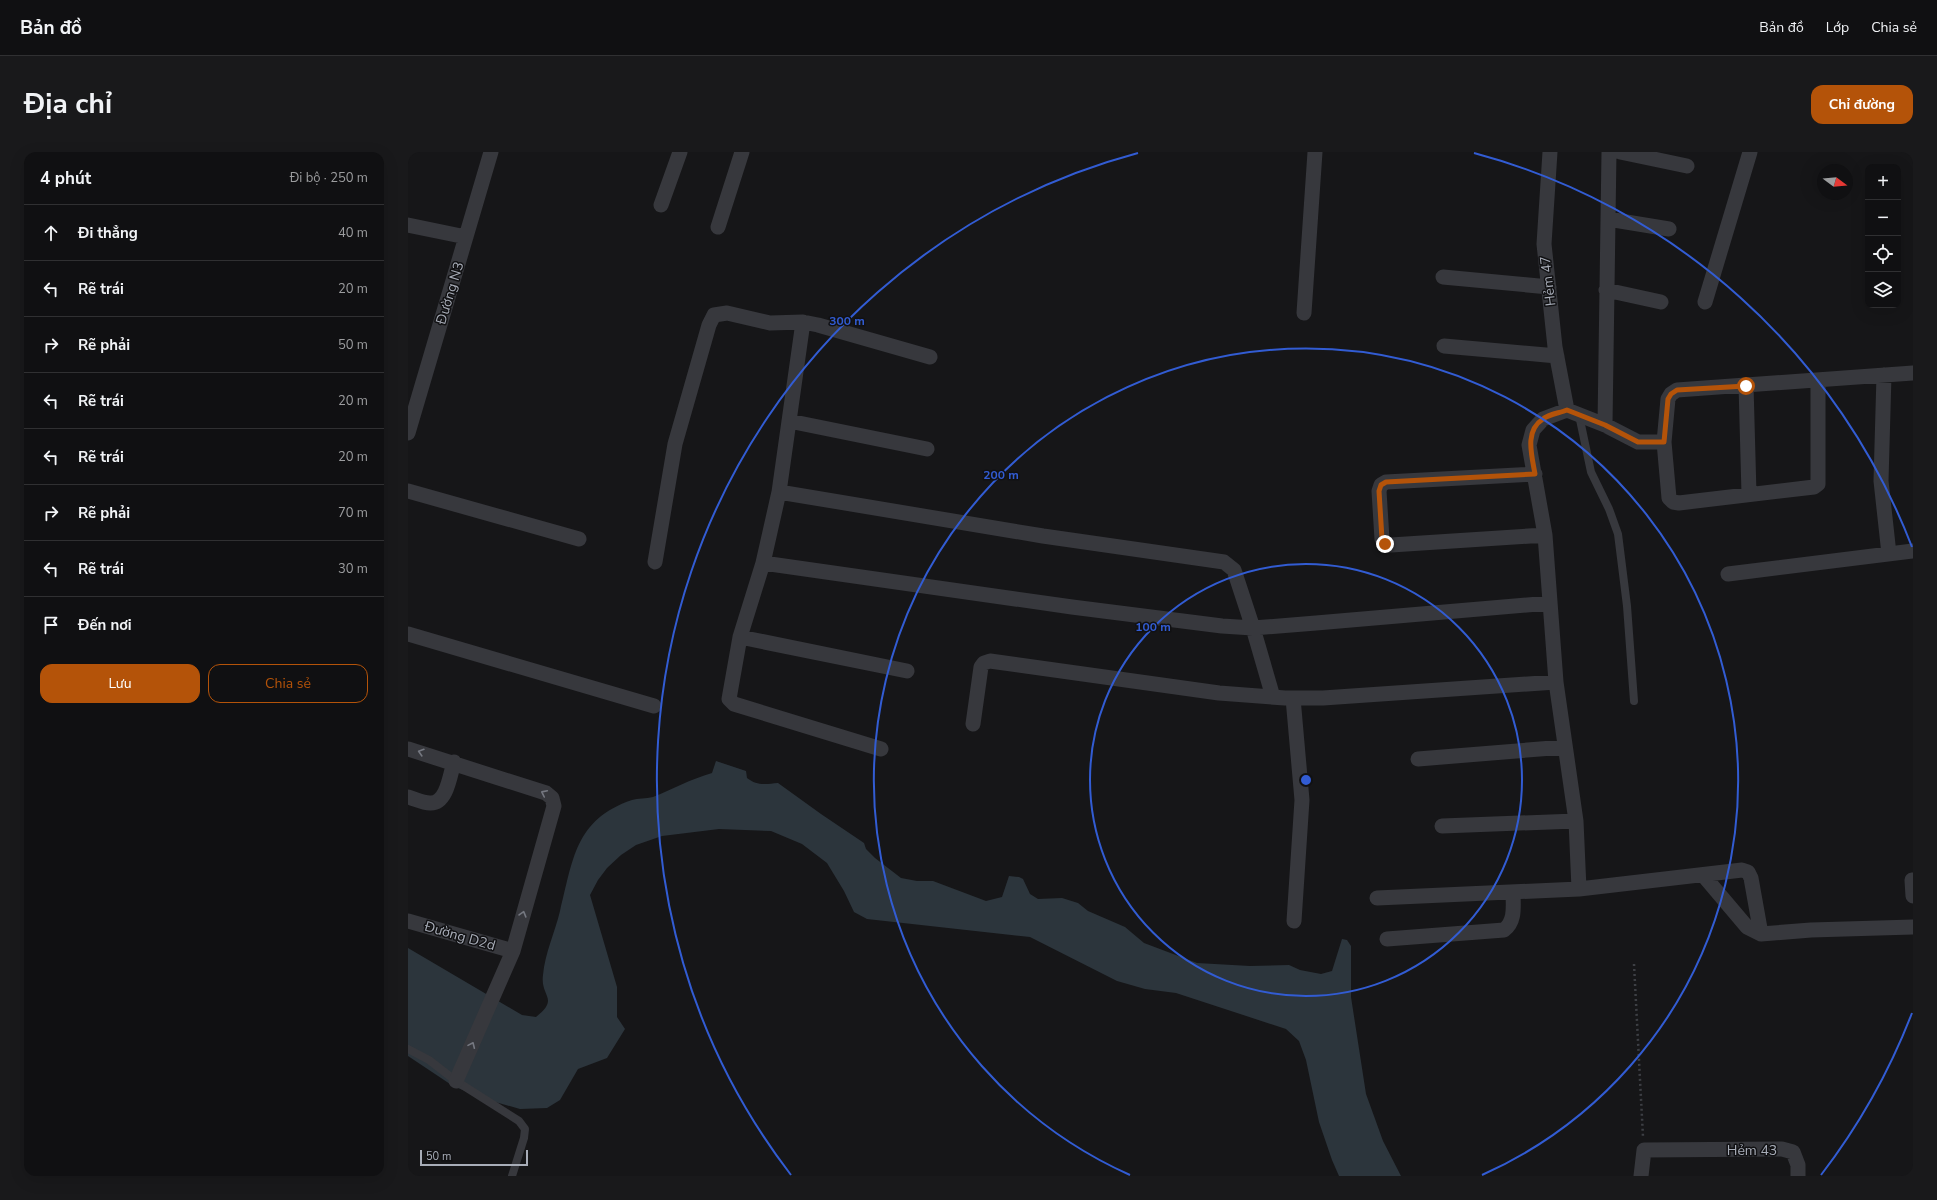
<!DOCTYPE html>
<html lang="vi">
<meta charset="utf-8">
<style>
:root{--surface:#101012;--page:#19191b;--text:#f1f3f6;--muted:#9c9d9f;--line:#303032;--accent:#b45309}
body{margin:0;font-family:"Nunito Sans",sans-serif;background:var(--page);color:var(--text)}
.controls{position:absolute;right:12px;top:12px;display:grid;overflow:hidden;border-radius:8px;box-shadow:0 4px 16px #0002}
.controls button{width:36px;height:36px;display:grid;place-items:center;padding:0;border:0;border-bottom:1px solid var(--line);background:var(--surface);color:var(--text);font:20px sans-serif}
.compass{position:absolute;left:1409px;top:12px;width:36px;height:36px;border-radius:50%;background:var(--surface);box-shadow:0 4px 16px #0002;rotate:106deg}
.scale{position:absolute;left:12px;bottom:10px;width:108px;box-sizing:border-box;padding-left:4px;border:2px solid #a8adb8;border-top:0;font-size:11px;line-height:14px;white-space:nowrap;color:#a8adb8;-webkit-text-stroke:3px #111113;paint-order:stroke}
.stop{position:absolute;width:12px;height:12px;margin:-9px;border:3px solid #b45309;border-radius:50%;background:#fff}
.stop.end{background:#b45309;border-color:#fff;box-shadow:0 1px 4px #0008}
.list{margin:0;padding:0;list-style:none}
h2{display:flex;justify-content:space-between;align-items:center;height:52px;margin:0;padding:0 16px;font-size:17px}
h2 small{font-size:13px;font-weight:400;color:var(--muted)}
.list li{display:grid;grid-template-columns:26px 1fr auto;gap:12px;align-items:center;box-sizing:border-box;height:56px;padding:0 16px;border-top:1px solid var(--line)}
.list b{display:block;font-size:15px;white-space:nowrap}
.list em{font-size:13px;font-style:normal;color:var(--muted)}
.actions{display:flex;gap:8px;padding:12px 16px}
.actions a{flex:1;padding:9px 0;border:1px solid var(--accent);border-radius:12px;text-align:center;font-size:14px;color:var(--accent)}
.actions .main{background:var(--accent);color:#fff}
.icon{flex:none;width:22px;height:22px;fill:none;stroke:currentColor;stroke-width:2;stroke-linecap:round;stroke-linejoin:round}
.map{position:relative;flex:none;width:1505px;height:1024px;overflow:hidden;border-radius:12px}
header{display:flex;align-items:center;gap:24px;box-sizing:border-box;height:56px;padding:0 20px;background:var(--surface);border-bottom:1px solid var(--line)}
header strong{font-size:19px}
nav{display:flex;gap:22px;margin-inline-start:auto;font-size:14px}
.intro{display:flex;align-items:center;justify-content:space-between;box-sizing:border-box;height:96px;padding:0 24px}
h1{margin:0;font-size:28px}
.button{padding:10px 18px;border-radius:12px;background:var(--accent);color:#fff;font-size:14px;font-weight:700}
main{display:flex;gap:24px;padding:0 24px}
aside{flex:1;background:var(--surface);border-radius:12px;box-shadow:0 4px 16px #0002}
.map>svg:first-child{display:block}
.water{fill:#2c353c}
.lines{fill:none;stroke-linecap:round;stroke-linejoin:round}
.path{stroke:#3d3f44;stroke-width:2.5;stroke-dasharray:2 3;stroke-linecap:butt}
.lane{stroke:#37383d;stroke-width:8}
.street{stroke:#37383d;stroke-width:15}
.oneway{stroke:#757881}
.route{stroke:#b45309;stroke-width:5}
.ring{fill:none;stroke:#325cd3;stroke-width:2}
.labels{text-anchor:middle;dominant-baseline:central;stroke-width:3;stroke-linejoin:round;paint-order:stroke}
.street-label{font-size:14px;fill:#a8adb8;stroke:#111113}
.centre{fill:#325cd3;stroke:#111113;stroke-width:2}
.ring-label{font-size:12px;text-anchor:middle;font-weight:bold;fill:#325cd3;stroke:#111113;stroke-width:3;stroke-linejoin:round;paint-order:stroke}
</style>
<header>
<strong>Bản đồ</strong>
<nav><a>Bản đồ</a><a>Lớp</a><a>Chia sẻ</a></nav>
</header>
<div class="intro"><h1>Địa chỉ</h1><a class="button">Chỉ đường</a></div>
<main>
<aside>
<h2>4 phút<small>Đi bộ · 250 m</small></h2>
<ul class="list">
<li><svg class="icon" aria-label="ahead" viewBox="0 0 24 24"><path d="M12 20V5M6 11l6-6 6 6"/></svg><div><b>Đi thẳng</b></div><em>40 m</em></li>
<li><svg class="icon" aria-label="left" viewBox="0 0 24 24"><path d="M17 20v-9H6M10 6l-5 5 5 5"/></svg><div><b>Rẽ trái</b></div><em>20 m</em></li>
<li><svg class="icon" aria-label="right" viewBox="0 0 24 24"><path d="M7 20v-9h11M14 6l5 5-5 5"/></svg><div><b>Rẽ phải</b></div><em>50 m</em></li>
<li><svg class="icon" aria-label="left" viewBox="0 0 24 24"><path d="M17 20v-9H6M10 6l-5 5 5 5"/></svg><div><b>Rẽ trái</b></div><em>20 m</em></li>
<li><svg class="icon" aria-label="left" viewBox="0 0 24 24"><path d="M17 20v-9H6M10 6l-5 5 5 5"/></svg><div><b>Rẽ trái</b></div><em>20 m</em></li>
<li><svg class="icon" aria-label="right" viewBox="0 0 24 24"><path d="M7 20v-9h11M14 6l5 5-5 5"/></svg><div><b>Rẽ phải</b></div><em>70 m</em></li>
<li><svg class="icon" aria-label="left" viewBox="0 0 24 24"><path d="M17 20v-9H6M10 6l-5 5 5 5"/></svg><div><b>Rẽ trái</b></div><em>30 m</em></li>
<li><svg class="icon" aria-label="arrive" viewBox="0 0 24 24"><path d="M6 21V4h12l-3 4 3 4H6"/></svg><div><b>Đến nơi</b></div></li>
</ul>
<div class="actions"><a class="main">Lưu</a><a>Chia sẻ</a></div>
</aside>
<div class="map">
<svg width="1505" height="1024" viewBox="0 0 1505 1024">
<rect width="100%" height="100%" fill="#161618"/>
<path class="water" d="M 308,609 L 338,619 L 339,626 C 349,634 358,632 370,631 L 413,662 L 456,691 L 458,697 L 467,706 L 493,726 L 509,729 L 525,729 L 578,749 L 594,745 L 601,724 L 611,725 L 615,727 L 622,742 L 630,747 L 654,746 L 670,751 L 680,759 L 717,775 L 736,791 L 789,811 L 842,814 L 881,813 L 892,818 L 913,822 L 924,819 L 934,787 L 939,788 L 943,794 L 943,845 L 958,942 L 975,989 L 993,1024 L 931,1024 L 924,1008 L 911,970 L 898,908 L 891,889 L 878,877 L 768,841 L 737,837 L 709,829 L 622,785 L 459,767 L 446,760 L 436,739 L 419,711 L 394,692 L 363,679 L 311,677 L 254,684 L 228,693 L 213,703 L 199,716 L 190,728 L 182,743 L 209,835 L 209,865 L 217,877 L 199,906 L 170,917 L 152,948 L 139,956 L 112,957 L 77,947 L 45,934 L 0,904 L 0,796 L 114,863 L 128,865 C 152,846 132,845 135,823 C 137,801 147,780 152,759 C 165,708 167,667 224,648 C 230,646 238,647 245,645 C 265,637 283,627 304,621 Z"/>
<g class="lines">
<path class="path" d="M 1226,812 L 1235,985"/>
<path class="lane" d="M 1171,263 L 1183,320 L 1201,357 L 1210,382 L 1219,454 L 1226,549
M 0,897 L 21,908 L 48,929 L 111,969 L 117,977 L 116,986 L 104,1024"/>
<path class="street" d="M 1142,0 L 1136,92 L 1147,195 L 1159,258
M 1212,0 L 1279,14
M 253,53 L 272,0
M 1200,67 L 1261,77
M 0,73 L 58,85
M 310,75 L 334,0
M 1035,125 L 1141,135
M 1198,138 L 1253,150
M 1297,150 L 1342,0
M 896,161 L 907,0
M 1036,194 L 1149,204
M 522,205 L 410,173 L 395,170 L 371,340 L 355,411 L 664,455 L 814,474 L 845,476 L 908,471 L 1142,451
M 1476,223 L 1473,329 L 1481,402
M 1338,233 L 1341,342
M 381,269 L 519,297
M 1197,273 L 1201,0
M 0,281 L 83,0
M 1256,290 L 1261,346 L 1265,350 L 1271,351 L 1406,335 L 1410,332 L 1410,228
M 1127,322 L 978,330 L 973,333 L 971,339 L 974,387 L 977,392 L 983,393 L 1137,383
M 0,339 L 171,387
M 371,340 L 635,384 L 816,410 L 826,418 L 845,476 L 865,545
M 247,410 L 267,292 L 301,173 L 306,163 L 319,161 L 362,171 L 395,170
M 355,411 L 332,485 L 321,547 L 326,552 L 473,597
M 1320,422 L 1505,399
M 0,482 L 246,554
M 332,485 L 499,519
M 885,546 L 894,648 L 886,769
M 565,572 L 573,515 L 576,511 L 582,509 L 811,541 L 877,546 L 915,546 L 1148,530
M 0,597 L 138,641 L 144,646 L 146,654 L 105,799 L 48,929
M 1010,607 L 1157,595
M 0,645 C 7,647 15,651 22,651 C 39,652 42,623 46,610
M 1034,674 L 1168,669
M 1295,723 L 1339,775 L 1353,782
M 1504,728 L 1505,744
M 1171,737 L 1168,669 L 1148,530 L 1137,383 L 1121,293 L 1125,278 L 1135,267 L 1159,258 L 1197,273 L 1230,290 L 1256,290 L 1260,247 L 1263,242 L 1269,238 L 1505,221
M 969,746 L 1171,737 L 1334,718 L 1340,720 L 1343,726 L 1353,782 L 1403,778 L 1505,775
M 0,769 L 105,799
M 979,787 L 1096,778 C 1108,769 1105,753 1105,740
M 1233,1024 L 1236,998 L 1374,997 L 1385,1000 L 1390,1013 L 1390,1024"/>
</g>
<defs><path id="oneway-chevron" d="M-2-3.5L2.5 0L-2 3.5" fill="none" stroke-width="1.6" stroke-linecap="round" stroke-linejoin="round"/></defs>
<g class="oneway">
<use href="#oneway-chevron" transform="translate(13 600) rotate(-163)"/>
<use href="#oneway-chevron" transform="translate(136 641) rotate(-154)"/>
<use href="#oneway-chevron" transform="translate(115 762) rotate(-74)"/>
<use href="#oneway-chevron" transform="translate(64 893) rotate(-66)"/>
</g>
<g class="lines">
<path class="route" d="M 977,392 L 974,387 L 971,339 L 973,333 L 978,330 L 1127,322 C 1124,304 1116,279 1135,267 C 1141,262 1152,261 1159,258 L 1197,273 L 1230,290 L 1256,290 L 1260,247 L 1263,242 L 1269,238 L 1338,234"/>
</g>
<g class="ring">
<circle cx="898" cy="628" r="216"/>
<path d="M722 1023A432 432 0 1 1 1074 1023"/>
<path d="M1504 861A649 649 0 0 1 1413 1023M383 1023A649 649 0 0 1 730 1M1066 1A649 649 0 0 1 1504 395"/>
</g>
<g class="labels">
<g class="street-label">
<text transform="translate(1140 129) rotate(-97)">Hẻm 47</text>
<text transform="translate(42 141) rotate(-73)">Đường N3</text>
<text transform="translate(52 784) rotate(16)">Đường D2d</text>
<text x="1344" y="998">Hẻm 43</text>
</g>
</g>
<circle cx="898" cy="628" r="6" class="centre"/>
<g class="ring-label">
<text x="439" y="173">300 m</text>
<text x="593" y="327">200 m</text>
<text x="745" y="479">100 m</text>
</g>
</svg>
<div class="controls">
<button>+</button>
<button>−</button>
<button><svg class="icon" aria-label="locate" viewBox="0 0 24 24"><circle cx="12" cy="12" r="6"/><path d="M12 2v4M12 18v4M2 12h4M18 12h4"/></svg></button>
<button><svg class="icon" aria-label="layers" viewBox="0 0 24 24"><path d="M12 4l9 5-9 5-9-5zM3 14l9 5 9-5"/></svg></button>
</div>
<svg class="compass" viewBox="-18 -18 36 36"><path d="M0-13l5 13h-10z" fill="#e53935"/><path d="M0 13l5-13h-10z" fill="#9c9d9f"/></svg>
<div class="scale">50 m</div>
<div class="stop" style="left:1338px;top:234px"></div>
<div class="stop end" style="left:977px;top:392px"></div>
</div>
</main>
